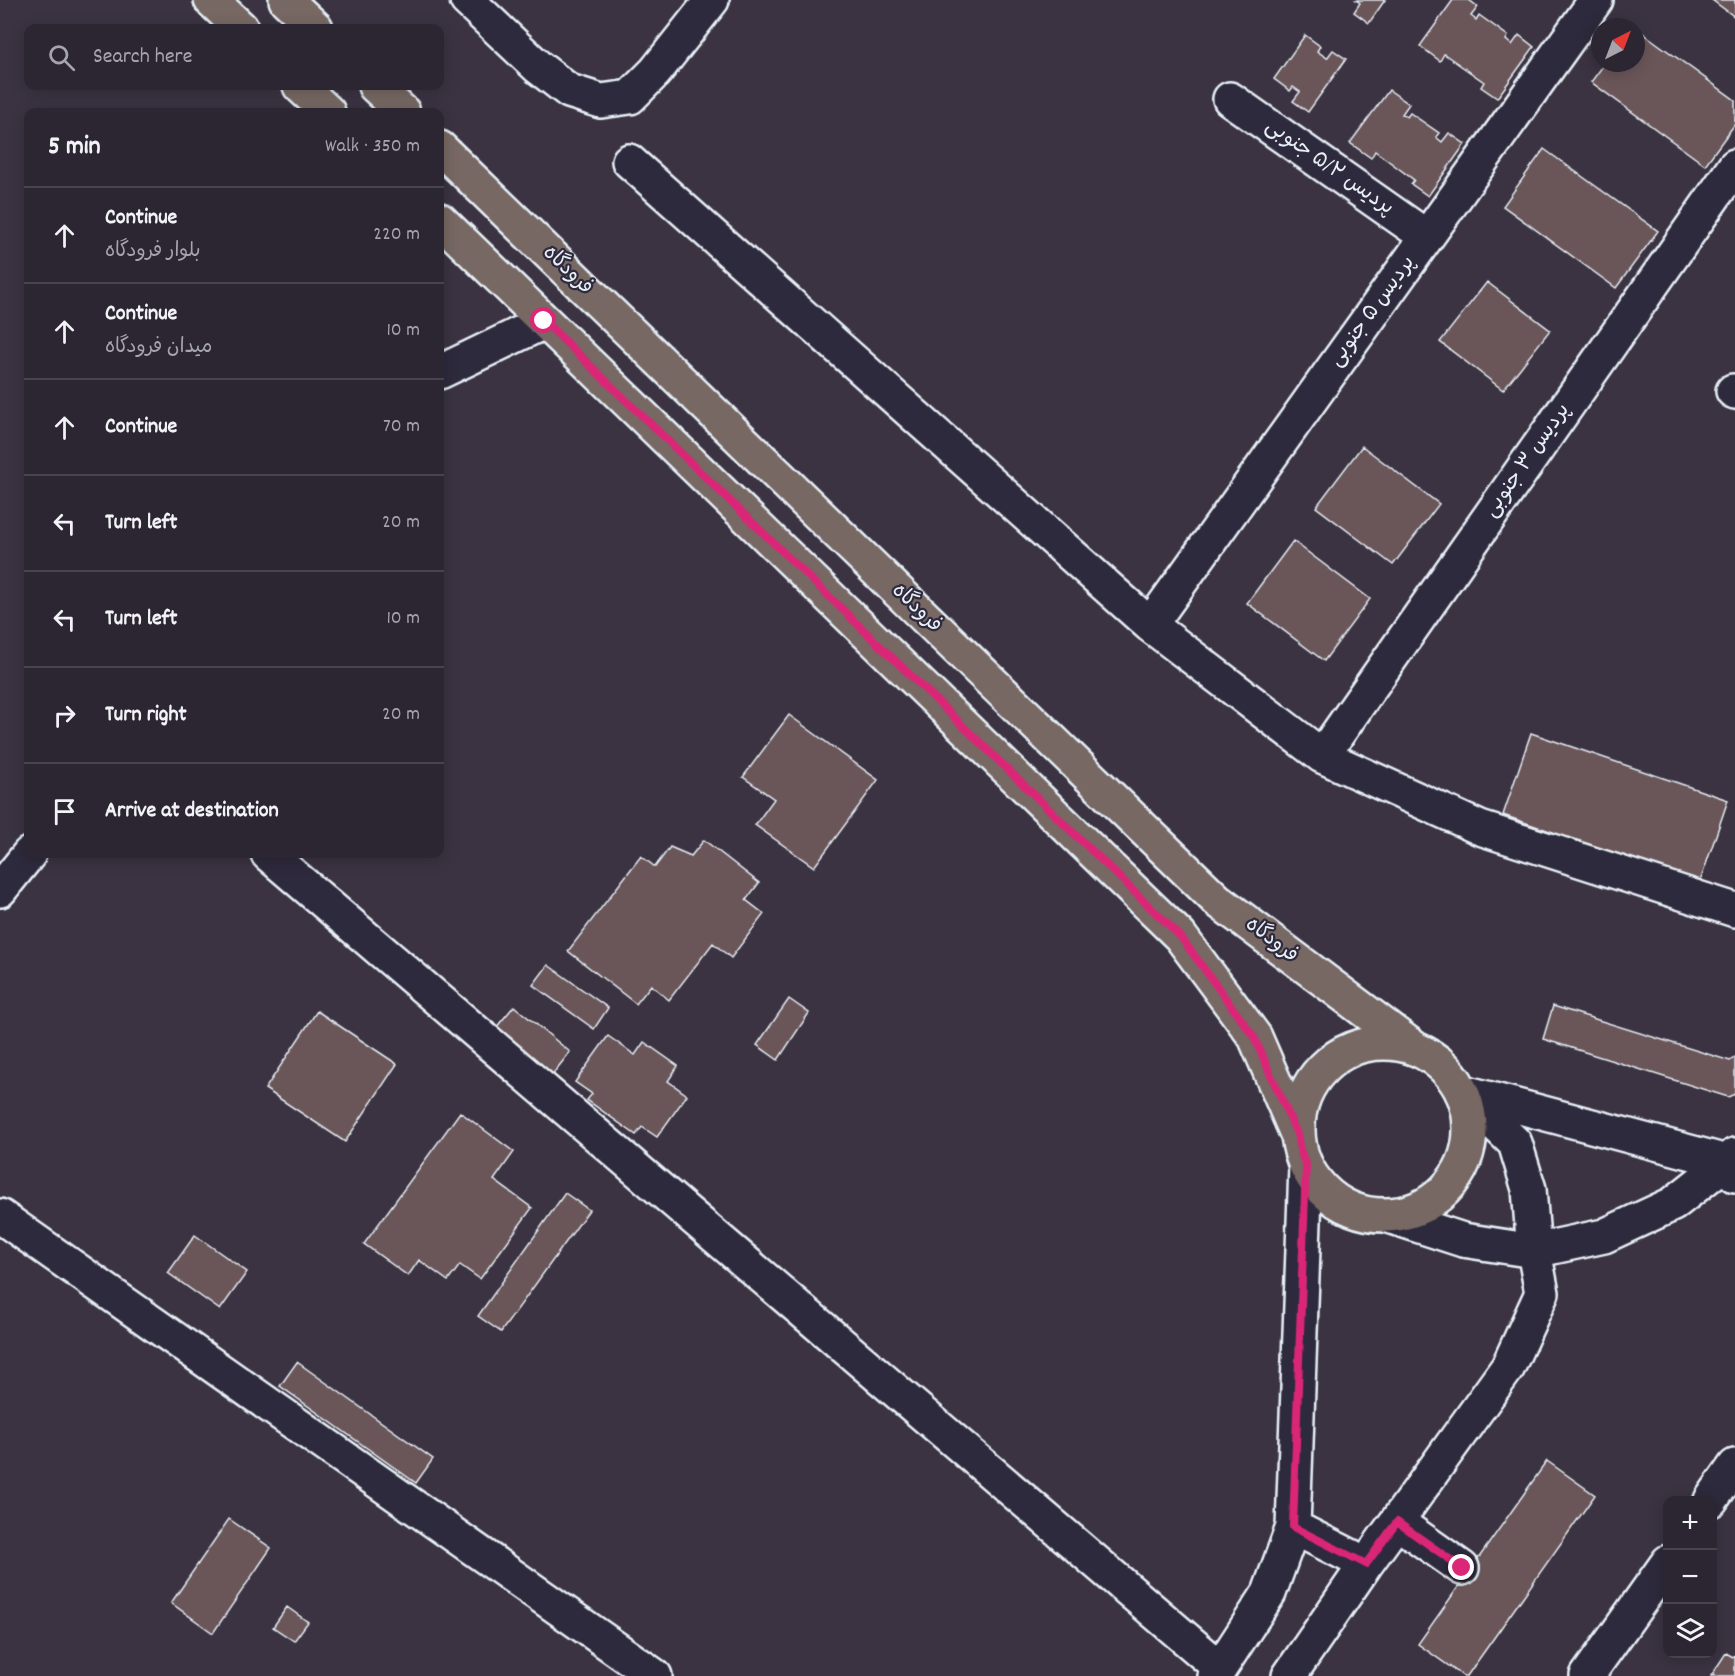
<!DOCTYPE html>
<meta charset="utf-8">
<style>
:root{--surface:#2c2632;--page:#38323e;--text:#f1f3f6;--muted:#a6a5ac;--line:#48434d}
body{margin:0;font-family:Dekko,"Playpen Sans Arabic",sans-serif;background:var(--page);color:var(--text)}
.controls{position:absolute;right:18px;bottom:18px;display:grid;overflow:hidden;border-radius:12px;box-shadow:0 3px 15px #0003}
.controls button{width:54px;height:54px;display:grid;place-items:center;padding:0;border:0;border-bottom:2px solid var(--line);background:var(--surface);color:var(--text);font:30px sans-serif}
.compass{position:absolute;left:1591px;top:18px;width:54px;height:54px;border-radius:50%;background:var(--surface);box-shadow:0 3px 15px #0003;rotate:42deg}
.stop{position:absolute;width:18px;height:18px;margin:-14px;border:4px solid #db2777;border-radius:50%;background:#fff}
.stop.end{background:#db2777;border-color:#fff;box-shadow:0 2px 6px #0008}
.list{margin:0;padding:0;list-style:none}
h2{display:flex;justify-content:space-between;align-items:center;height:78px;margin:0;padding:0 24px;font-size:26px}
h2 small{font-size:20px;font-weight:400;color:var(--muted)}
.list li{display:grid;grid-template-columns:39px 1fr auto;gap:18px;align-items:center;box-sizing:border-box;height:96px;padding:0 24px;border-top:2px solid var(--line)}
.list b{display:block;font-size:22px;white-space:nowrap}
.list p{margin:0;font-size:20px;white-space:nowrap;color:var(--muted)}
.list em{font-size:20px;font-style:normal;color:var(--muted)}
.icon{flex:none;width:33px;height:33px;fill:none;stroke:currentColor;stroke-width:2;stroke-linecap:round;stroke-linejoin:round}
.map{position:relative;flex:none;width:1735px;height:1676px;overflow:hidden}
.search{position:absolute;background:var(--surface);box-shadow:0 3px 15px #0003;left:24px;top:24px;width:420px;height:66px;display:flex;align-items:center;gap:15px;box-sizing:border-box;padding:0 21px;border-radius:12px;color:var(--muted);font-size:22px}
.panel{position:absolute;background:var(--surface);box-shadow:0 3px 15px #0003;left:24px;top:108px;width:420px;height:750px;border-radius:12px}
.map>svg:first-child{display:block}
.building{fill:#6a5758;stroke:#e8f1f8;stroke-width:1.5}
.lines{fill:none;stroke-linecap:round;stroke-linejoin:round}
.minor-casing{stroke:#e8f1f8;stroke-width:38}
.major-casing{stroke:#e8f1f8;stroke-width:38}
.minor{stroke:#2f2a3d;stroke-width:33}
.major{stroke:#776864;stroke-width:33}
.route{stroke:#db2777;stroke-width:8}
.labels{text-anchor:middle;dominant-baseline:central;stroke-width:4.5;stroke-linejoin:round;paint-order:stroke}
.street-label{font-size:21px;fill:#e8f1f8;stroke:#2f2a3d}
</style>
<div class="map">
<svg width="1735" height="1676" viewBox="0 0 1735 1676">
<rect width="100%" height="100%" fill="#3b3342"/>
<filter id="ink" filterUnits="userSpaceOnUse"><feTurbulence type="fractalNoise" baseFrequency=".0167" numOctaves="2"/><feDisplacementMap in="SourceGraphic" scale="12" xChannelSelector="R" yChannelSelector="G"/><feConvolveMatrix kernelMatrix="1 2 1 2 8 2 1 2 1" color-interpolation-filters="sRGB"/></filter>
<g filter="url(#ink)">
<path class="building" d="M 1356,0 L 1385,0 L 1369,23 L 1354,12 L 1360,3 Z
M 1453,0 L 1469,0 L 1478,7 L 1471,16 L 1476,20 L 1479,15 L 1508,36 L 1506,40 L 1512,45 L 1519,35 L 1534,47 L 1497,98 L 1481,87 L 1484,82 L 1444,54 L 1440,61 L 1420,46 Z
M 1712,0 L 1735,0 L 1735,17 Z
M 1636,28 L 1735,100 L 1735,124 L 1705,165 L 1591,82 L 1605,63 L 1636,63 Z
M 1305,35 L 1320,46 L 1317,51 L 1327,58 L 1333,50 L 1346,59 L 1308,112 L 1293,101 L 1300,92 L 1293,87 L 1290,91 L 1274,79 Z
M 1389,90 L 1409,104 L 1402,114 L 1407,117 L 1410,113 L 1439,133 L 1436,137 L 1442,142 L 1449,133 L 1465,144 L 1428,196 L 1411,184 L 1414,180 L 1375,151 L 1371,158 L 1350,143 Z
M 1544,149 L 1658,231 L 1616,288 L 1503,206 Z
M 1487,282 L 1550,330 L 1503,390 L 1440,342 Z
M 1362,446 L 1439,504 L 1393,565 L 1316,507 Z
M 1293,541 L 1370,599 L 1324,661 L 1247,603 Z
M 789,715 L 878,780 L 814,867 L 755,825 L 774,799 L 743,777 Z
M 1531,733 L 1728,800 L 1700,882 L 1503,815 Z
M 704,840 L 759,883 L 746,900 L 764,914 L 731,958 L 713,943 L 669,1000 L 651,985 L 636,1004 L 568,951 L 641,856 L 655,867 L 670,847 L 691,856 Z
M 548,965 L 608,1008 L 594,1029 L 533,985 Z
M 789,999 L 809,1013 L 778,1060 L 757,1045 Z
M 514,1006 L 570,1052 L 552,1075 L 495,1029 Z
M 1553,1006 L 1730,1061 L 1735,1057 L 1735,1094 L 1728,1097 L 1543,1039 Z
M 317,1011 L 397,1064 L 345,1142 L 265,1089 Z
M 608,1036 L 635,1055 L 644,1042 L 678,1066 L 668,1081 L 687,1095 L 657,1137 L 642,1127 L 636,1135 L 587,1100 L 592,1094 L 575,1082 Z
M 460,1112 L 514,1152 L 494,1180 L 532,1208 L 480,1279 L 460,1265 L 448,1281 L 419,1260 L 408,1276 L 364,1244 Z
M 565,1193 L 589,1210 L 501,1332 L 478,1316 Z
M 195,1235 L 247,1272 L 220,1310 L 168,1273 Z
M 297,1362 L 433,1459 L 416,1483 L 280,1386 Z
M 1547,1461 L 1595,1495 L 1467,1676 L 1463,1676 L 1418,1644 Z
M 229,1519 L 271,1548 L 213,1633 L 171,1603 Z
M 287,1607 L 308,1622 L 294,1641 L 273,1627 Z
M 1726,1653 L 1733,1657 L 1735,1655 L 1735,1676 L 1711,1676 Z"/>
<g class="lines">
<g class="minor-casing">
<path id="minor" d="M 467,0 L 538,67 L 569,91 L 601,101 L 630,97 L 655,72 L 712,0
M 1230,99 L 1427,237
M 629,161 L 1150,625 L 1322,756 L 1480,828 L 1735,910
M 440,372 L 544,322
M 1733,391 L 1735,392
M 1150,625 L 1596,0
M 1322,756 L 1735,166
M 268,854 L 1220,1668
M 0,890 L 29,854
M 1464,1092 L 1727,1162 L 1735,1175
M 0,1216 L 655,1676
M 1389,1216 L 1463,1240 L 1534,1251 L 1604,1236 L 1673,1204 L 1735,1155
M 1711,1500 L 1735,1466
M 1397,1522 L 1462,1568
M 1293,1527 L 1366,1564
M 1215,1676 L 1269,1593 L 1293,1527 L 1306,1166
M 1289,1676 L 1366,1564 L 1508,1367 L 1542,1293 L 1534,1251 L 1529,1189 L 1515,1143 L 1462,1092
M 1587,1676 L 1668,1562"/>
</g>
<g class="major-casing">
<path id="major" d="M 211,0 L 241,28
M 286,0 L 316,28
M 300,86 L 328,112
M 375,86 L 403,112
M 440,148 L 1217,900 L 1413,1047
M 440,220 L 1180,936 L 1255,1037 L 1297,1134
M1298 1129a86 86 0 1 1 172 0a86 86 0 1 1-172 0Z"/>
</g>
<use href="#minor" class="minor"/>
<use href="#major" class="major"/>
</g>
</g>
<g class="lines" filter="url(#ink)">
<path class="route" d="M 544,321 L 1180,936 L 1254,1037 L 1297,1134 L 1300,1150 L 1306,1166 L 1293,1527 L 1366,1564 L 1397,1522 L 1462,1568"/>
</g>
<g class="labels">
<g class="street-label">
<text transform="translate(1329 168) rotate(35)">پردیس ۵/۲ جنوبی</text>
<text transform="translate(567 271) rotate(44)">فرودگاه</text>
<text transform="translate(1373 312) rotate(-54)">پردیس ۵ جنوبی</text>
<text transform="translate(1528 461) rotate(-55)">پردیس ۳ جنوبی</text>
<text transform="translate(916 609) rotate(44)">فرودگاه</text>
<text transform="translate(1271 941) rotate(38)">فرودگاه</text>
</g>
</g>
</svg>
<div class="controls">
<button>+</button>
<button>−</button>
<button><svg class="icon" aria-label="layers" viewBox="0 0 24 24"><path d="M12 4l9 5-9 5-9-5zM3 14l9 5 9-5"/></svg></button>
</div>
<svg class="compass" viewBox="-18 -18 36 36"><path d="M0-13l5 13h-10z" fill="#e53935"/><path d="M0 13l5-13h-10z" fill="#a6a5ac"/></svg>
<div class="stop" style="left:544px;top:321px"></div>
<div class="stop end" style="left:1462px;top:1568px"></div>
<div class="search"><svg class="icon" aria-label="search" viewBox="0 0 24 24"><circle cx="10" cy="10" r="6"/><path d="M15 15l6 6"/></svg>Search here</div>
<section class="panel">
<h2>5 min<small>Walk · 350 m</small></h2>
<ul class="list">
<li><svg class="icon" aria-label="ahead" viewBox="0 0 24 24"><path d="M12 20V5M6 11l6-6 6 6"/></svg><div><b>Continue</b><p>بلوار فرودگاه</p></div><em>220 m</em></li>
<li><svg class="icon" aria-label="ahead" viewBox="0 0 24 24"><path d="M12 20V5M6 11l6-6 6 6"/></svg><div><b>Continue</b><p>میدان فرودگاه</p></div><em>10 m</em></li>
<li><svg class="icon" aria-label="ahead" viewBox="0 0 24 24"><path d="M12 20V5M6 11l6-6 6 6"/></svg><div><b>Continue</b></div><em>70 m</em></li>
<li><svg class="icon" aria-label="left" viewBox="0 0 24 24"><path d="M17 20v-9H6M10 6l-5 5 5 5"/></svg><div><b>Turn left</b></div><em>20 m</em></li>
<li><svg class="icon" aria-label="left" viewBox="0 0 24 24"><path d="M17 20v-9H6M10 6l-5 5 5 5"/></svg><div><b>Turn left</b></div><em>10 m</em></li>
<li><svg class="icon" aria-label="right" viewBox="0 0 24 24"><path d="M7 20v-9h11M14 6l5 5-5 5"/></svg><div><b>Turn right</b></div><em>20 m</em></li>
<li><svg class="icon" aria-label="arrive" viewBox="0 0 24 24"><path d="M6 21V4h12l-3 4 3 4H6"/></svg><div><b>Arrive at destination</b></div></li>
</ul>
</section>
</div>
